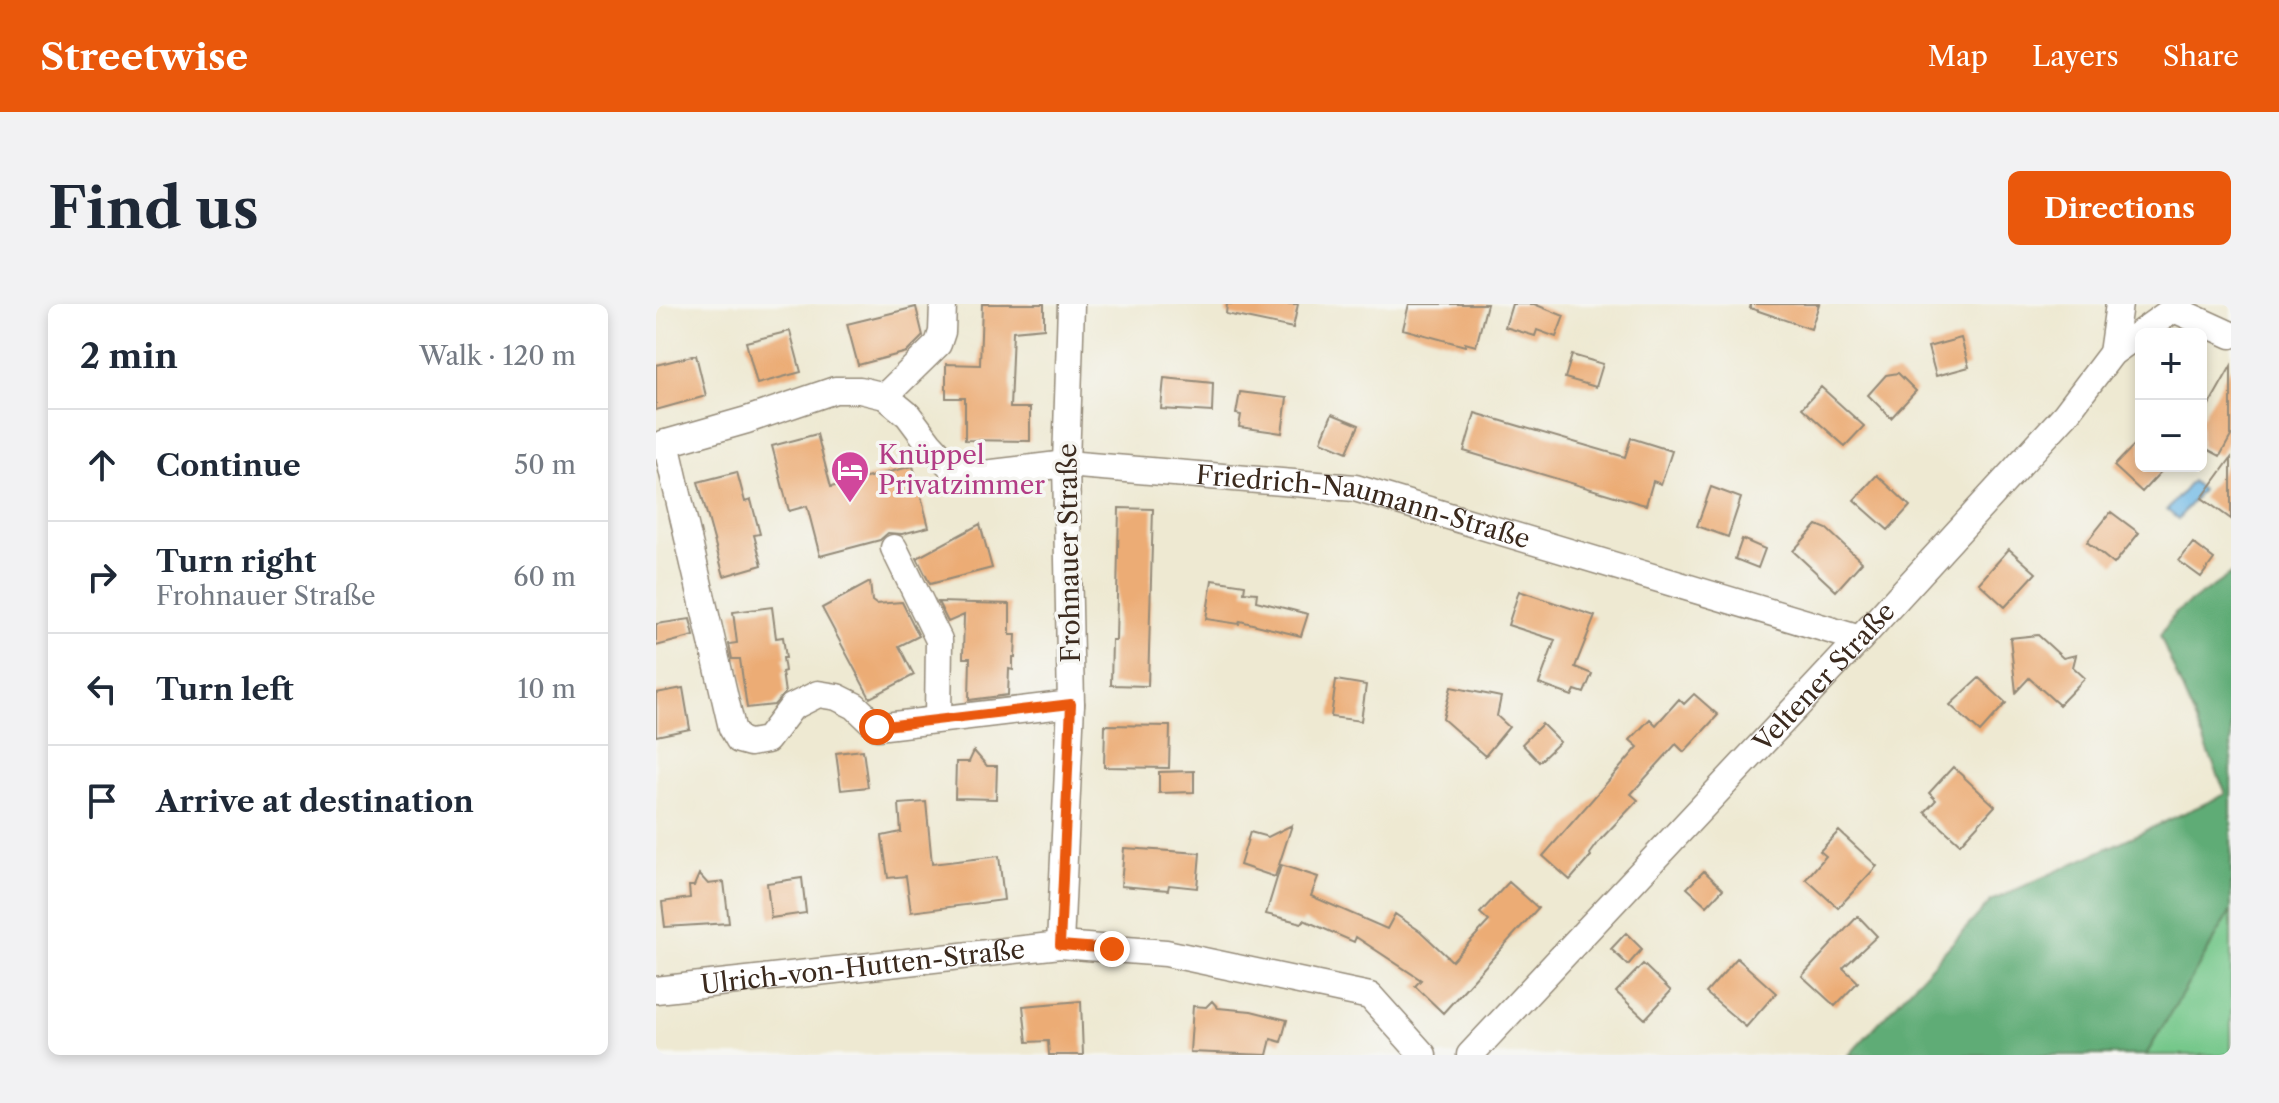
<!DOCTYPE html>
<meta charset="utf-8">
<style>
:root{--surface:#fff;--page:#f2f2f3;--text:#1f2937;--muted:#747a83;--line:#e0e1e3;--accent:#ea580c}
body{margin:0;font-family:"Libre Caslon Text",serif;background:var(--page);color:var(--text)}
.controls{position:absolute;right:24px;top:24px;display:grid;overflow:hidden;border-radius:12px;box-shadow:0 4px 12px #0003}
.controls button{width:72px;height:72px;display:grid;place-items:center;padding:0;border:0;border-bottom:2px solid var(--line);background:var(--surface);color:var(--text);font:40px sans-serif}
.stop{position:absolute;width:24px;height:24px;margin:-18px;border:6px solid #ea580c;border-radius:50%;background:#fff}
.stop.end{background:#ea580c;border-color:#fff;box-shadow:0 2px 8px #0008}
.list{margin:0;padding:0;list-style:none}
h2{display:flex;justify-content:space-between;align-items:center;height:104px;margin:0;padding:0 32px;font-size:34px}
h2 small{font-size:26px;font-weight:400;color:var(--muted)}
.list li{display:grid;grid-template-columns:52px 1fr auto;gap:24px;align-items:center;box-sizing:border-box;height:112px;padding:0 32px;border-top:2px solid var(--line)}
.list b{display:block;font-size:30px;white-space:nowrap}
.list p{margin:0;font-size:26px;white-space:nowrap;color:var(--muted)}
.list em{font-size:26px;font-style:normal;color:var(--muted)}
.icon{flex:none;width:44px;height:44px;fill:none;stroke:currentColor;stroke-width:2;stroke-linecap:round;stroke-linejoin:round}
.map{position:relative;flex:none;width:1575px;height:751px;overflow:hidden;border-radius:12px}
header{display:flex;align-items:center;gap:48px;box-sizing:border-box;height:112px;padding:0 40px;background:var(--accent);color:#fff}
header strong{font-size:38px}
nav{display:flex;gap:44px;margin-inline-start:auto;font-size:28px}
.intro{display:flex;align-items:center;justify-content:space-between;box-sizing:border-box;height:192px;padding:0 48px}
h1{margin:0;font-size:56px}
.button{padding:20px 36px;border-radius:12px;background:var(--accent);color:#fff;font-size:28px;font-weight:700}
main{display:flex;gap:48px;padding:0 48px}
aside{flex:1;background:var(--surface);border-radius:12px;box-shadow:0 4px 12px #0003}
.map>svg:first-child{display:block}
.green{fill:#74c78a;stroke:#587854;stroke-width:2}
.forest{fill:#5fac76;stroke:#4d6b4a;stroke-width:2}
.water{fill:#6cb7e5;stroke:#547082;stroke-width:2}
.building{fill:#ecac75}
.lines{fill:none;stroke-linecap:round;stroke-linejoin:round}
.minor-casing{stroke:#948a78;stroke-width:29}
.minor{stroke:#fff;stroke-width:26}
.route{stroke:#ea580c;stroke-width:10}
.labels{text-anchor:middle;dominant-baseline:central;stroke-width:7;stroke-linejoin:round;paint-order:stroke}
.hotel-label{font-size:26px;fill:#b23c85;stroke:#f6f6f2;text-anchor:start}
.street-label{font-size:26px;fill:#3b2a1e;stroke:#f6f6f2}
</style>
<header>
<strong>Streetwise</strong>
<nav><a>Map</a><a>Layers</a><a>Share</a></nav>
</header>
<div class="intro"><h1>Find us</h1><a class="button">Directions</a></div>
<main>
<aside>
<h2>2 min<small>Walk · 120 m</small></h2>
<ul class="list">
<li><svg class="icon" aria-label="ahead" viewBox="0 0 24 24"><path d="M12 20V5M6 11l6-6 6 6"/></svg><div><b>Continue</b></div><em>50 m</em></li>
<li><svg class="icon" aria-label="right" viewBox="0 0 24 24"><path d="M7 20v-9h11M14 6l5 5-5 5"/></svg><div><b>Turn right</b><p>Frohnauer Straße</p></div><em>60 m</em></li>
<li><svg class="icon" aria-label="left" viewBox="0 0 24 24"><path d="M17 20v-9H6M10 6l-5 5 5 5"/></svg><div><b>Turn left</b></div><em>10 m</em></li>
<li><svg class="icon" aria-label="arrive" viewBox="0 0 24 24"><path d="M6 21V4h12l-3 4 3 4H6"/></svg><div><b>Arrive at destination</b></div></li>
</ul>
</aside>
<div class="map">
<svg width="1575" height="751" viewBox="0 0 1575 751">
<rect width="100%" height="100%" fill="#f6f6f2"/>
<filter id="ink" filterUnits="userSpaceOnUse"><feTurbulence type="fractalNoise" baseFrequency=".0125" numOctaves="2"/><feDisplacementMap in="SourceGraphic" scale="16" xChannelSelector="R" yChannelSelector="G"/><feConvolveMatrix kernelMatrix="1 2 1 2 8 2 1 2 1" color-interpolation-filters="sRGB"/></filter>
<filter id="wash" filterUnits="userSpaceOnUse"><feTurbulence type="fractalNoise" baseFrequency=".006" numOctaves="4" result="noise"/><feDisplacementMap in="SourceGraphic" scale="32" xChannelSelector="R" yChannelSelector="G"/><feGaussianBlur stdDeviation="1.8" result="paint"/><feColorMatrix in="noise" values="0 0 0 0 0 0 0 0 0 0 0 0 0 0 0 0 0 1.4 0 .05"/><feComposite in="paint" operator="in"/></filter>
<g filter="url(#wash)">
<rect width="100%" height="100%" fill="#eee9d2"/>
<path class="green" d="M 1575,607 L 1575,751 L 1490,751 Z"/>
<path class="forest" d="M 1575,270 L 1575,607 L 1490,751 L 1193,751 L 1335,597 L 1570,490 L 1504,332 L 1519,309 Z"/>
<path class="water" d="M 1536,177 L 1546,186 L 1522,215 L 1511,206 Z"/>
<g id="blocks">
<path class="building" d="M 326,0 L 388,0 L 388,24 L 357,27 L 354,104 L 374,104 L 374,137 L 309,136 L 309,94 L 290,94 L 290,60 L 324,61 Z
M 571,0 L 642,0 L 637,24 L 570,10 Z
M 753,0 L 831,0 L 820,42 L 809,39 L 809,42 L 747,25 Z
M 856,0 L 878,0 L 908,12 L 900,33 L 881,26 L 879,32 L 849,23 Z
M 1095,0 L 1163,0 L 1155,25 L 1094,4 Z
M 260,3 L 267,32 L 251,48 L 202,61 L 191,20 Z
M 134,27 L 145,68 L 101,80 L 90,38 Z
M 1305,34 L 1313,63 L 1280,72 L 1272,43 Z
M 40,51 L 50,92 L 0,106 L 0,61 Z
M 916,51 L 947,60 L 940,83 L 909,74 Z
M 1575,62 L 1575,132 L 1564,152 L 1545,142 L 1545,115 Z
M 1242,69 L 1260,87 L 1235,114 L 1212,91 L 1230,71 Z
M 508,74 L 557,79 L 556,108 L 505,105 Z
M 1165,83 L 1208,122 L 1189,142 L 1146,104 Z
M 584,88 L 631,94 L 626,129 L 583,123 L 585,111 L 580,110 Z
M 819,109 L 969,153 L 975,134 L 1016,147 L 1005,180 L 997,177 L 990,201 L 982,199 L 808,147 Z
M 676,110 L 703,121 L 691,148 L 665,137 Z
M 161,130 L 175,183 L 257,162 L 273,223 L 246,230 L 232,229 L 224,236 L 164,252 L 151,202 L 133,207 L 116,142 Z
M 1485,134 L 1485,162 L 1510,162 L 1486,188 L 1458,162 Z
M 1575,154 L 1575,215 L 1546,194 Z
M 81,168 L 89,198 L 95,196 L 104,230 L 98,231 L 106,261 L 68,272 L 42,178 Z
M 1221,171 L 1254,202 L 1232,226 L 1198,196 Z
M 1055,183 L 1085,194 L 1072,233 L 1041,222 Z
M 463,204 L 497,205 L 492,382 L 455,381 L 456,336 L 460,336 Z
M 1455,208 L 1483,229 L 1458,260 L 1431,238 Z
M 324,220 L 336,264 L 274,280 L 261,254 Z
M 1161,221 L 1171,225 L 1206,258 L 1180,287 L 1137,247 Z
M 1086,235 L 1109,245 L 1102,264 L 1079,255 Z
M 1537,239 L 1558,255 L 1545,273 L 1523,257 Z
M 1353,245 L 1380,269 L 1349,303 L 1323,279 Z
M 556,276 L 589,281 L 588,288 L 601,289 L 600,297 L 652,310 L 645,332 L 584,317 L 583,320 L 550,315 Z
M 214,278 L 216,297 L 220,300 L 246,298 L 263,332 L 243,342 L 258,371 L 214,394 L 166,304 Z
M 863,287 L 939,312 L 919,363 L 936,370 L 928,389 L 919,386 L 916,392 L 883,380 L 899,336 L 852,321 Z
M 282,298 L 354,300 L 354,331 L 360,331 L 359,353 L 357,353 L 357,366 L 353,365 L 352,391 L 313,396 L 314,354 L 307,354 L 308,311 L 292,318 Z
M 116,303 L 120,334 L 127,333 L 130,354 L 127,354 L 129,367 L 126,368 L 129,389 L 118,401 L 91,404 L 84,355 L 76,355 L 73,340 L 81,339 L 77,308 Z
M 34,315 L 38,332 L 0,342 L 0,320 Z
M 1382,331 L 1407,354 L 1420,351 L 1417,363 L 1429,374 L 1403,401 L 1373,374 L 1360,388 L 1354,334 Z
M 1323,374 L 1350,399 L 1324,428 L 1294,401 Z
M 680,376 L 710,381 L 705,417 L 675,413 Z
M 795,383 L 845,393 L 841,412 L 853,423 L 829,452 L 787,415 Z
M 27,384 L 34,425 L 0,432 L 0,389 Z
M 1038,390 L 1062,411 L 1028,448 L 1020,440 L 975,490 L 982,496 L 945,535 L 934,550 L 935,552 L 914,576 L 887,552 L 982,443 L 974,436 L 994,415 L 1000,421 L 1023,395 L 1028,400 Z
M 886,420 L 904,438 L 883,458 L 866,440 Z
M 449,421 L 514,422 L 513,464 L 448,463 Z
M 207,446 L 212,483 L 185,486 L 180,449 Z
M 318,447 L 331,462 L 341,462 L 340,495 L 299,494 L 300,458 L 313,458 Z
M 1297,463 L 1339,502 L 1304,540 L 1269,508 L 1280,496 L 1273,489 Z
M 538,467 L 538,488 L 503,489 L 503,468 Z
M 270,498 L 276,560 L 343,552 L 348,596 L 255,608 L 250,572 L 232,574 L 226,532 L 245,528 L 243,500 Z
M 636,521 L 619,573 L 584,561 L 594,528 L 612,533 Z
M 1183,527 L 1221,562 L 1182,604 L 1150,575 L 1170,552 L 1164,547 Z
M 468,544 L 544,549 L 541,584 L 513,581 L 512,586 L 465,582 Z
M 625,561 L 662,573 L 655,592 L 731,625 L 739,610 L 764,627 L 796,657 L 833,617 L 824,609 L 853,578 L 882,604 L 787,709 L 759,682 L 765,676 L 700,633 L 698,638 L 648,616 L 646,619 L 610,610 Z
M 1048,567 L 1067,585 L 1051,602 L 1031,584 Z
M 43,570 L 52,580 L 68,578 L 73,619 L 9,623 L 6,598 L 34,594 L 33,582 L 38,582 Z
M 146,574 L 150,609 L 115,614 L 111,579 Z
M 1202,612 L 1221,632 L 1187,664 L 1202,678 L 1179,702 L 1146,672 Z
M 970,629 L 986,645 L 972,661 L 955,645 Z
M 1081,654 L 1120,689 L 1090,723 L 1050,689 Z
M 987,660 L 1015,687 L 989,715 L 960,688 Z
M 425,697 L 427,751 L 393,751 L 392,737 L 371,738 L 367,702 Z
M 556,697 L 562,704 L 595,707 L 631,716 L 625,738 L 615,735 L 611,751 L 534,748 L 537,702 L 550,703 Z"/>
</g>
</g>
<g filter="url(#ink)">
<use href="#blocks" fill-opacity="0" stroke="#948a78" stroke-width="2"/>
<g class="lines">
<g class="minor-casing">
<g id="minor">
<path d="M 1518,5 L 1575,31"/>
<path d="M 1456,49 L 1463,0"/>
<path d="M 229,92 L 282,40 L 286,28 L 287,0"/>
<path d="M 10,139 L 76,424 L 83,436 L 94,439 L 111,436 L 136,403 L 162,390 L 181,393 L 199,402 L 221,423 L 415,400"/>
<path id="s1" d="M 0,142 L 91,116 L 179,86 L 204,86 L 229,92 L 252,111 L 273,139 L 298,166 L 328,170 L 410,160 L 699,184 L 1204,335"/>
<path d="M 238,244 L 283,336 L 282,415"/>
<path d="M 404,641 L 415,400 L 410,160 L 415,0"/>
<path id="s2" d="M 0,686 L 404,641 L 510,649 L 714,692 L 767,751"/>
<path id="s3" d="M 814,751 L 1204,335 L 1409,111 L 1456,49 L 1525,0"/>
</g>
</g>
<use href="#minor" class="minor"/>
</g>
</g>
<g class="lines" filter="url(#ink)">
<path class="route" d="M 221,423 L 415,400 L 404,641 L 456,645"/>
</g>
<defs>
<g id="hotel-pin" transform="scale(2)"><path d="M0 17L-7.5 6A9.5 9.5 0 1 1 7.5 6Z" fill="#d1479c" stroke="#f6f6f2"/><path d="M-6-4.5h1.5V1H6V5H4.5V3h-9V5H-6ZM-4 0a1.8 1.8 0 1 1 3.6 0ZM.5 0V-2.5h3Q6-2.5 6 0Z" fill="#fff"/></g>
</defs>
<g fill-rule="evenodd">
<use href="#hotel-pin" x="194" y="166"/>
</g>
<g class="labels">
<g class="hotel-label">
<text x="222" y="151">Knüppel<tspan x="222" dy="30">Privatzimmer</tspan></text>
</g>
<g class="street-label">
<text stroke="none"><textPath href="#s1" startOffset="754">Friedrich-Naumann-Straße</textPath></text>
<text transform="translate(413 249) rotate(-91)">Frohnauer Straße</text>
<text stroke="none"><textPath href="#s3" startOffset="518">Veltener Straße</textPath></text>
<text stroke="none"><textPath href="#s2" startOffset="208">Ulrich-von-Hutten-Straße</textPath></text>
</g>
</g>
</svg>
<div class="controls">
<button>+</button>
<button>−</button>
</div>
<div class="stop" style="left:221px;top:423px"></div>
<div class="stop end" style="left:456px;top:645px"></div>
</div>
</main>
